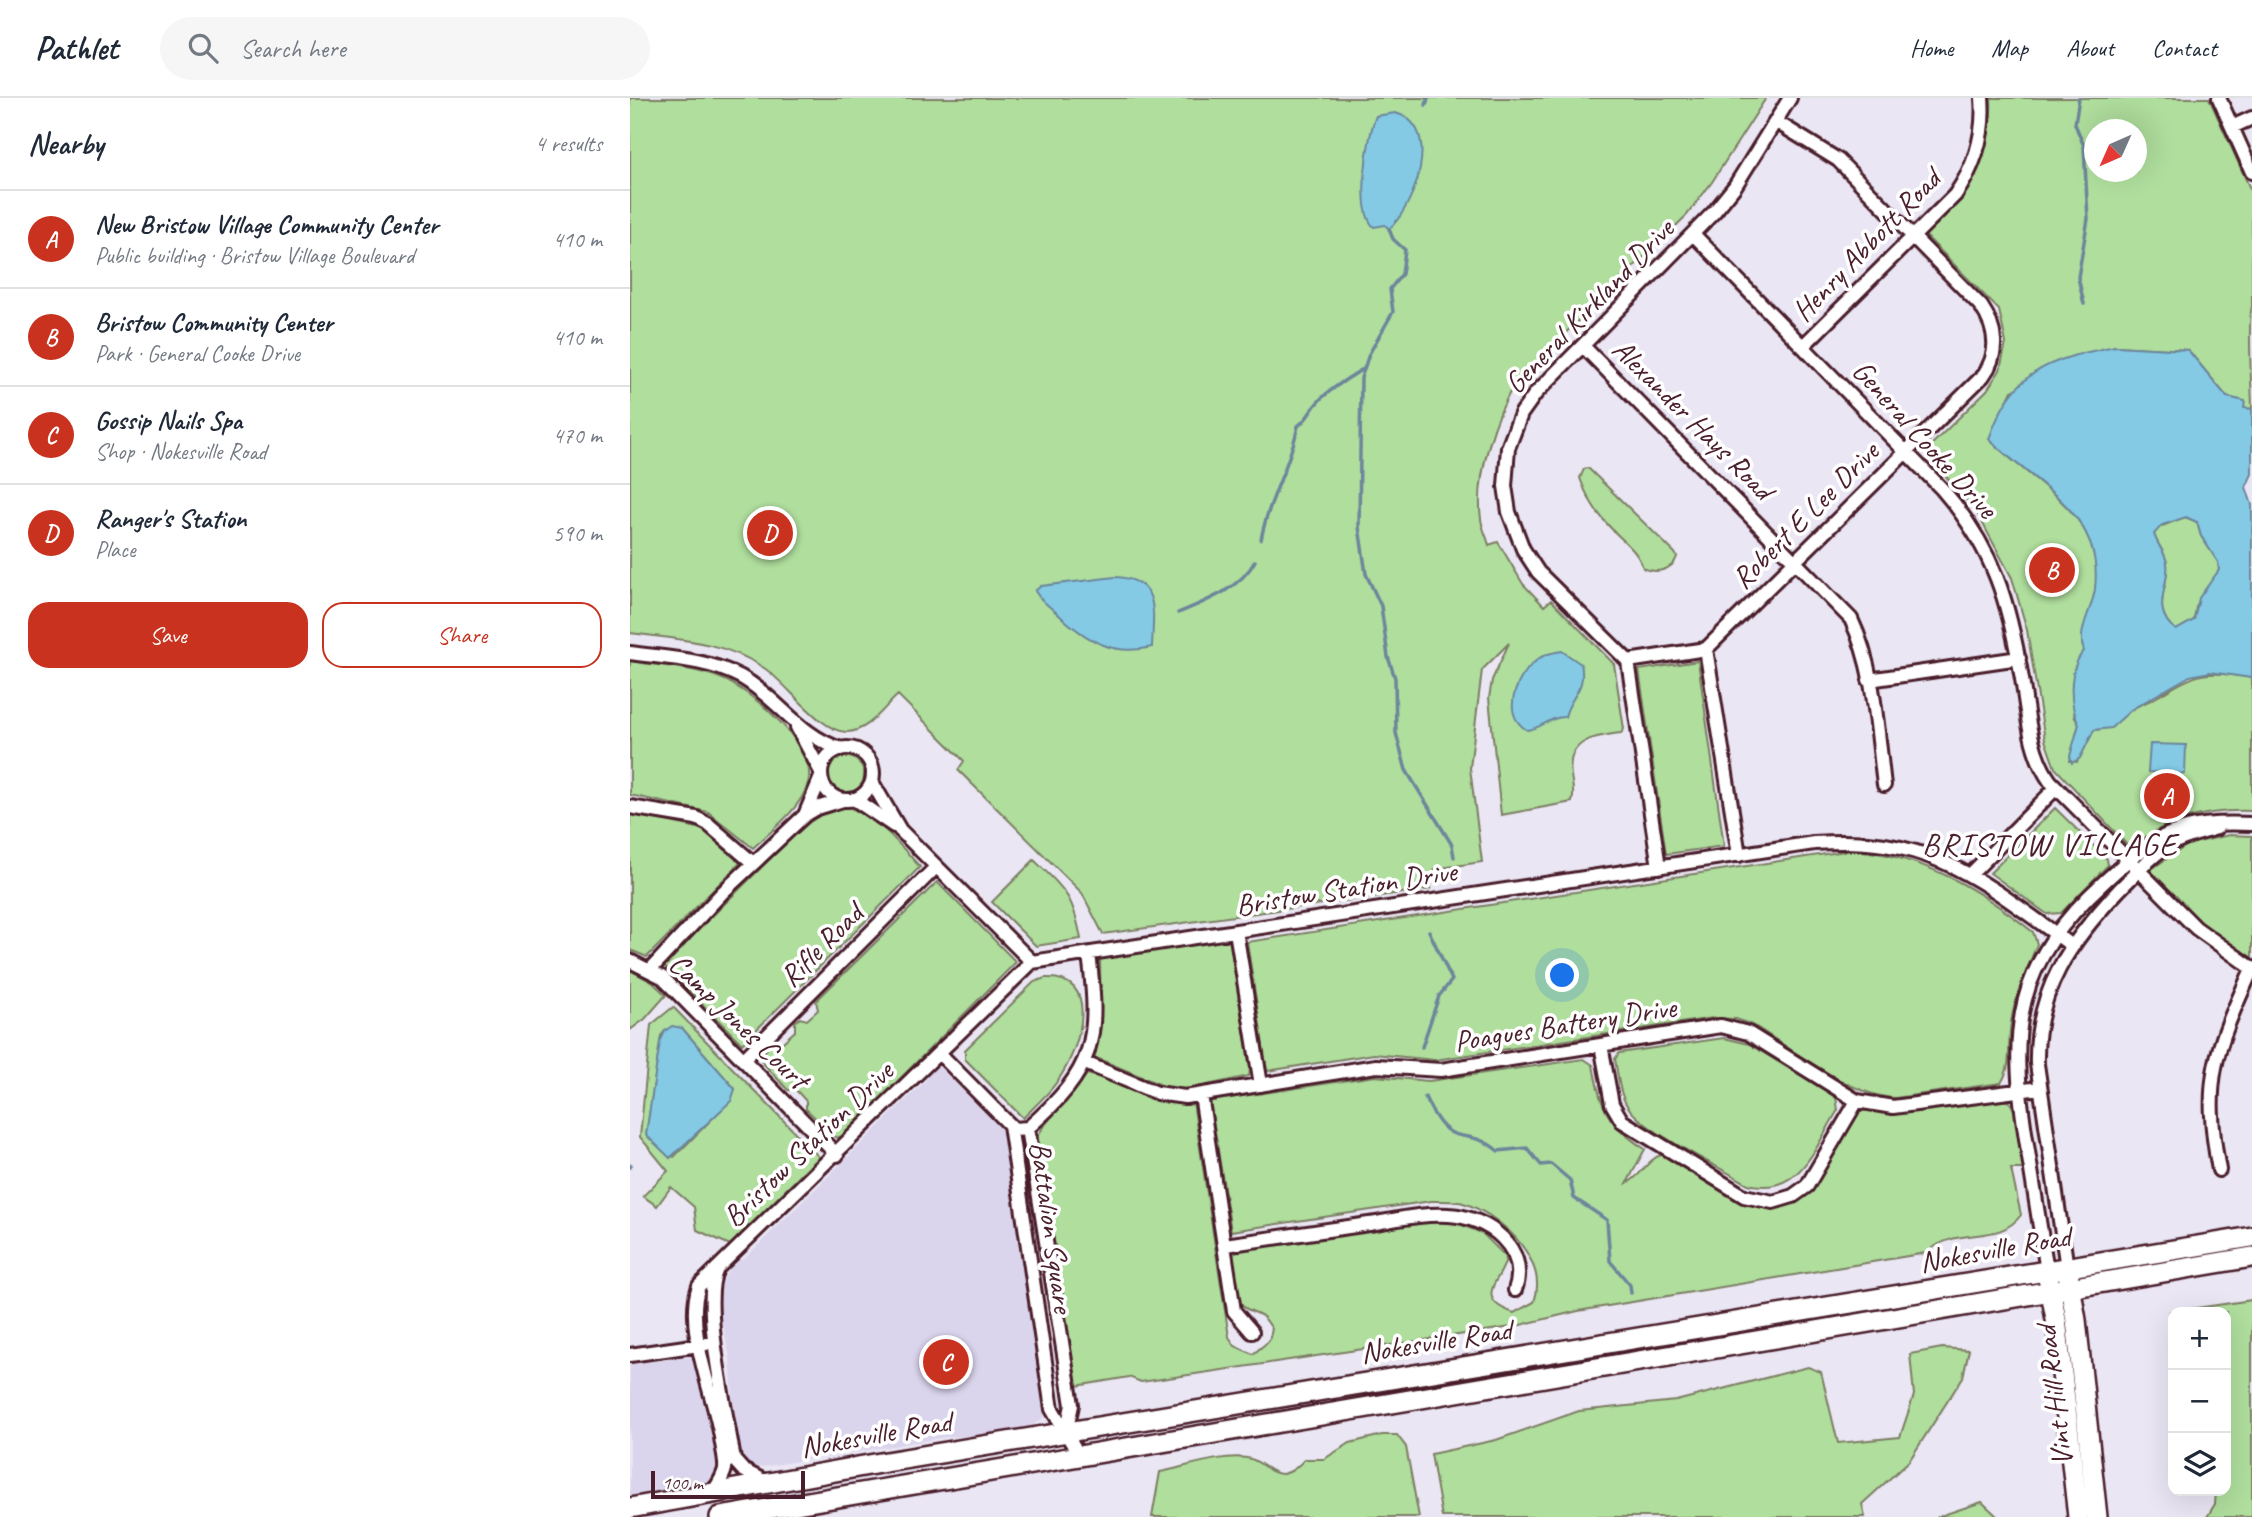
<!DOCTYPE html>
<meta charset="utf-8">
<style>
:root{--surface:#fff;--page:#f6f6f7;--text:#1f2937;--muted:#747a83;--line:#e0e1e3;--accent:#c8321e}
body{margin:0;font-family:Caveat,sans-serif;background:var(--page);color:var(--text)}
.controls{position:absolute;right:21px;bottom:21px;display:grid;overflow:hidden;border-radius:14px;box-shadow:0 7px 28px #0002}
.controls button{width:63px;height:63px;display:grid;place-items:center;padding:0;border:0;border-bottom:2px solid var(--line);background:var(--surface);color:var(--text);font:35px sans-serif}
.compass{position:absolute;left:1454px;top:21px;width:63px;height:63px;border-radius:50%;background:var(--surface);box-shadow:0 7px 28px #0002;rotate:225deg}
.scale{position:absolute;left:21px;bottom:18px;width:154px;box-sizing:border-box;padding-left:7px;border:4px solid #4a1f2b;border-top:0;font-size:19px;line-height:24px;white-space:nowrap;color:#4a1f2b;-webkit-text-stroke:5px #fff;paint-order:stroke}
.you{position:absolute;left:933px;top:878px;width:24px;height:24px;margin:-18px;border:5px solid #fff;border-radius:50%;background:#1a73e8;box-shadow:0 0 0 10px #1a73e833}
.badge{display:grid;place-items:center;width:46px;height:46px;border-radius:50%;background:var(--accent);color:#fff;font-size:23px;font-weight:700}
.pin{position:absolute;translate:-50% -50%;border:4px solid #fff;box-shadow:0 2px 7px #0006}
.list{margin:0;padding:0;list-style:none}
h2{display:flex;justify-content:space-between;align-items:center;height:91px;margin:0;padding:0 28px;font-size:30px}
h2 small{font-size:23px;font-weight:400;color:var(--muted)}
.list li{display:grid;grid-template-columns:46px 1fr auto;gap:21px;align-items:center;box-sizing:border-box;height:98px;padding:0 28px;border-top:2px solid var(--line)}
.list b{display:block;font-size:26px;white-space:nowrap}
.list p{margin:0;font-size:23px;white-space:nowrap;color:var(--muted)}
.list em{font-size:23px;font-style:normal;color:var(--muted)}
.actions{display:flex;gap:14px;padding:21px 28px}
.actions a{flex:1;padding:16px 0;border:2px solid var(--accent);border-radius:21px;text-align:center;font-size:24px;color:var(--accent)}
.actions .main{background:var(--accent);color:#fff}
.icon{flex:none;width:38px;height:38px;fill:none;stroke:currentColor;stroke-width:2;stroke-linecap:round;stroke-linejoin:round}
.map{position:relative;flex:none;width:1622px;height:1419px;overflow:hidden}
header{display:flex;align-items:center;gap:42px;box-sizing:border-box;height:98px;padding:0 35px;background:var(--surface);border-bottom:2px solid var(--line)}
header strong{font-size:33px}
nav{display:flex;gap:38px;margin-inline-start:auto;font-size:24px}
.search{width:490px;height:63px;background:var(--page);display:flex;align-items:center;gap:18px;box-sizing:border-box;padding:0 24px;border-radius:38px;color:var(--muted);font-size:26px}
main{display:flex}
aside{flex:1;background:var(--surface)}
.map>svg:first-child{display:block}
.built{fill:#dbd4ed}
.green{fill:#afde9d;stroke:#7c7e64;stroke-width:2;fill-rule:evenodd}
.water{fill:#84cae5;stroke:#6d869b;stroke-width:2;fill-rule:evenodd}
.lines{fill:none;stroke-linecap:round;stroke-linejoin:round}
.stream{stroke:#6d869b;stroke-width:3.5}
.minor-casing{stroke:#4a1f2b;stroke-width:18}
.primary-casing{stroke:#4a1f2b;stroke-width:24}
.trunk-casing{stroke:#4a1f2b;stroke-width:24}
.minor{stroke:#fff;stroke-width:12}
.primary{stroke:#fff;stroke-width:19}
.trunk{stroke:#fff;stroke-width:19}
.labels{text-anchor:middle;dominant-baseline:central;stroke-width:7;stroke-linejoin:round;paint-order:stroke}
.street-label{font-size:30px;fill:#4a1f2b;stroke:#fff}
.neighbourhood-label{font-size:32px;letter-spacing:2px;fill:#4a1f2b;stroke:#fff}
</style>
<header>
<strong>Pathlet</strong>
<div class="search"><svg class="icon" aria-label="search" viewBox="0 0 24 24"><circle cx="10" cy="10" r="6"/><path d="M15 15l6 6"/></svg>Search here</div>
<nav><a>Home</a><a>Map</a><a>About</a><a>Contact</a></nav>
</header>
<main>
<aside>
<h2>Nearby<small>4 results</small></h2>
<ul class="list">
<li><span class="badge">A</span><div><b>New Bristow Village Community Center</b><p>Public building · Bristow Village Boulevard</p></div><em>410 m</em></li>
<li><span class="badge">B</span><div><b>Bristow Community Center</b><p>Park · General Cooke Drive</p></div><em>410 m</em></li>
<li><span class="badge">C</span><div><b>Gossip Nails Spa</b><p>Shop · Nokesville Road</p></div><em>470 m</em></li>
<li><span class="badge">D</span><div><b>Ranger's Station</b><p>Place</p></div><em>590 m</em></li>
</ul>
<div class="actions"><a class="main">Save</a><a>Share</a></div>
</aside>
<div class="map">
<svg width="1622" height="1419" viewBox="0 0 1622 1419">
<rect width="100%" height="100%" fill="#eae6f4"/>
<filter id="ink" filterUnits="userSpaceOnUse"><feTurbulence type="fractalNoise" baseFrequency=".0143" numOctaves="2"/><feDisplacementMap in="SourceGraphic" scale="14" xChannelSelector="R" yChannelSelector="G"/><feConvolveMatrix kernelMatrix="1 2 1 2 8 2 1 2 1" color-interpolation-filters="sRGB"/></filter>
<g filter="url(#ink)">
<path class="built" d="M 304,968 L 310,970 L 370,1029 L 375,1040 L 416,1305 L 413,1320 L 396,1332 L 363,1337 L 317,1339 L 119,1371 L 107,1358 L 100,1259 L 89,1210 L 90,1190 L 97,1175 L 109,1162 L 114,1161 L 296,982 L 297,975 Z
M 60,1259 L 69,1265 L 74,1283 L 70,1291 L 76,1315 L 84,1330 L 92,1367 L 83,1384 L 78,1386 L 0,1398 L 0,1266 Z"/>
<path class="green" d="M 0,0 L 1136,0 L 1082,84 L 1057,117 L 887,282 C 865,317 845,379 851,421 C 852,430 857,439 859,447 L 868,444 L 893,486 L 914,508 L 921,502 L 984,566 L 994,631 L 991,635 C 964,638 936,642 941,677 C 942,686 945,695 942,704 L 871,717 L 859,600 L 862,582 L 879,545 L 852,572 L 840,670 L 852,764 L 805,771 L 800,791 L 473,836 L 452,795 L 328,672 L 334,663 L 268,597 C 253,610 239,633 217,634 C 191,635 157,585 134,570 C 95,543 45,541 0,535 Z
M 1361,0 L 1579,0 L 1622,95 L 1622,209 C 1617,219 1622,293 1622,311 L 1614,310 L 1614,303 L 1597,299 L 1558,252 L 1485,248 L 1382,293 L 1359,341 C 1403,386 1479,418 1465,493 C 1461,511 1455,528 1452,546 L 1455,553 L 1444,618 L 1449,626 L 1440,663 L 1447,664 L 1464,632 C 1481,631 1489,623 1501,612 C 1507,607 1518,604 1525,600 C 1568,575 1572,571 1622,580 L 1622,713 C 1577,711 1538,721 1502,748 L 1498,748 L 1425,670 L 1415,642 L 1397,532 L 1382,480 L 1345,411 L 1294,354 L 1357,292 L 1370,272 L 1376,245 L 1369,212 L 1295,137 C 1334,99 1364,58 1361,0 ZM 1464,32 L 1506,32 L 1506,74 L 1464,74 Z
M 958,370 L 1045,455 L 1047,459 C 1042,473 1025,476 1013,470 C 1008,452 991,442 979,428 C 966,414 956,398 950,380 L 954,371 Z
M 1555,419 L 1567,424 L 1571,438 L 1588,464 L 1589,472 L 1566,509 L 1564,522 L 1546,532 C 1519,512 1540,487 1537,466 C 1536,455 1527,447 1524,436 L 1527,430 Z
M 0,563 C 29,568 62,569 90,580 C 120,591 189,649 178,685 C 171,711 142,732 123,750 L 78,714 L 0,697 Z
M 1068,563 L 1094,748 L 1036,756 L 1009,572 Z
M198 677a18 18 0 1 1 36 0a18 18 0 1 1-36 0Z
M 214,708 C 247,717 268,745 290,769 L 112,946 L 33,867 L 163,738 L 192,714 Z
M 1425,710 L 1477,761 L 1478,767 L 1431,815 L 1417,816 L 1360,775 Z
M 0,715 L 72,731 L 110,765 L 17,859 L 0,852 Z
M 1599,737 L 1622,738 L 1622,860 L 1575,828 L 1520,772 L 1559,746 Z
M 1222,752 C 1293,757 1349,791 1403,834 L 1407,846 C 1397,872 1385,897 1381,925 C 1377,946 1383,967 1371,985 L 1265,1000 C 1218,997 1163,951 1123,927 L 1106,921 L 1083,920 L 805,962 L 744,956 L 637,973 L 617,844 Z
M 404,762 C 435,792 443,797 451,841 L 406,848 L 362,804 Z
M 307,784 L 386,864 L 213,1038 L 206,1040 L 176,1011 L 176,1003 L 166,992 L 158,992 L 132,964 L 131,957 L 144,943 L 153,944 L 165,933 L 165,924 L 170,920 L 177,922 L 188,912 L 186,903 L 190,899 Z
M 594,841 L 600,845 L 620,970 L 619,978 L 554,992 L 541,991 L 464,959 L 471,928 L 470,860 Z
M 0,872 L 22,884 L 36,897 L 15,921 L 0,932 Z
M 415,880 C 471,877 451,946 432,976 C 422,993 407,1006 393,1020 L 335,961 L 335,952 L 404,884 Z
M 43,909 L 189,1059 L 100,1147 L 67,1132 L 64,1109 L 41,1089 L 27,1108 L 13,1098 L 38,1073 L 10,1039 L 21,927 ZM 52,930 L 105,991 L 100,1003 L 44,1059 L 16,1037 L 17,1031 L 31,938 L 35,933 Z
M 1094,940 L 1119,946 L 1206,999 L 1208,1012 C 1185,1049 1170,1099 1118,1086 C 1089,1069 1015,1034 998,1009 C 989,996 988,977 985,961 L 989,955 Z
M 954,961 L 963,967 C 971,1011 977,1026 1015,1051 L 997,1085 C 1012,1078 1016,1062 1033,1056 C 1060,1073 1134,1129 1164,1100 C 1190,1075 1204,1038 1230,1014 L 1237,1012 L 1256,1015 L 1370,1001 L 1380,1004 L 1385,1014 L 1395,1071 L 1381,1071 L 1391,1117 C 1367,1149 1328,1126 1296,1155 L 948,1213 L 882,1229 L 511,1284 L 499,1279 L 446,1288 L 407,1040 C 412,1025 446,993 457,976 L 563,1004 L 599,1239 L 605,1248 L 623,1256 L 639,1243 L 642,1231 C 632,1215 632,1218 617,1211 C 604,1204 604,1171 601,1158 L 607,1150 L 792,1122 L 810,1123 L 824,1124 L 852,1135 L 876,1159 C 875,1180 839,1200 884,1215 L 904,1204 C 919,1163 874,1121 839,1107 C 827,1102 814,1103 801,1103 L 601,1133 L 580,1003 L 745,978 L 799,983 Z
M 1622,1202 L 1622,1419 L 1577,1419 L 1585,1406 L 1586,1393 L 1596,1393 L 1596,1214 L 1539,1214 Z
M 1312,1250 L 1339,1252 L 1333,1279 L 1279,1363 L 1232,1406 L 1235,1419 L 812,1419 L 801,1356 L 866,1342 L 949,1313 L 1046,1303 L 1178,1269 L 1191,1274 L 1208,1345 L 1270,1339 L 1284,1297 L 1280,1256 Z
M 752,1337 L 767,1337 L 776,1349 L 789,1419 L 522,1419 L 530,1374 C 556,1369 591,1356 617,1360 C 631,1362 639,1376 652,1376 C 662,1375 669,1367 675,1361 L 694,1361 L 720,1345 Z
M 1352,1404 L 1368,1419 L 1307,1419 Z"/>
<path class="water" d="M 765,15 C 814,27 785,108 759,131 L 755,127 L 744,129 C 726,114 737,39 746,18 Z
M 1485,248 L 1558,252 L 1597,299 L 1615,303 L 1614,310 L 1622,311 L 1622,376 L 1616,389 L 1622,407 L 1622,580 L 1580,574 L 1560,578 L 1502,611 L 1481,630 L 1464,632 L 1450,660 L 1442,665 L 1440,658 L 1449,626 C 1439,607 1438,570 1454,553 C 1446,533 1463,510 1465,491 C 1474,413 1406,388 1359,341 C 1383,272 1418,262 1485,248 ZM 1556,419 L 1567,424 L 1571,438 L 1588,464 L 1589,472 L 1569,500 L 1564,522 L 1546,532 C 1519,512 1540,487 1537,466 C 1536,455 1527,447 1524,436 L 1532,427 Z
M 485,479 C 531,481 523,514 522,549 C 483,559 456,542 428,516 C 420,509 410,502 405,493 L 411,488 Z
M 932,553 L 951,566 C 957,592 939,599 935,619 C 921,618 911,631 897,632 C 867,615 890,569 915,557 C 919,555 927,554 932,553 Z
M 1520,646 L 1556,647 L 1555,676 L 1518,674 Z
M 42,928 L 52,930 L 105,991 L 101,1003 L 40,1060 L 16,1037 L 30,944 L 35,933 Z"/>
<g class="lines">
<path class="stream" d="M 1449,0 L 1445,26 L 1454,48 L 1458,121 L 1448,179 L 1454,206
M 796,7 L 798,0
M 759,131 L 763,141 L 775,152 L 772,176 L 760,191 L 763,214 L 739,256 L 731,280 L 729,429 L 736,476 L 751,508 L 758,559 L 765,580 L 766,635 L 776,672 L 822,747 L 824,759
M 631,442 C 638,402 660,368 668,328 C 679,320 680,312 689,303 C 694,296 726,274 734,271
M 548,515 C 576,503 610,491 625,463
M 792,949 L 809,898 L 822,882 L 799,833
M 795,999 C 822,1058 833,1024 868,1053 L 897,1050 L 911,1067 L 921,1066 L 940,1082 L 944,1100 L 977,1122 L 980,1163 L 1000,1187 L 1001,1195
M 0,1069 L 1,1067"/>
<g class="minor-casing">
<path id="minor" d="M 1589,0 L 1622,74
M 1602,29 L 1622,20
M 1064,137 L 1312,391 C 1364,451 1379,504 1392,581 C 1398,616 1399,653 1420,683 L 1566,830 L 1622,870
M 953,248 L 1221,521 C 1245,571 1247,632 1254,687
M 1173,248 L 1325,97 C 1346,67 1355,36 1352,0
M 1076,551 L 1109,757
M 0,555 C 36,560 78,561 111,579 C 148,600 169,638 211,651
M 998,563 L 1076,551 L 1353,278 C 1370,255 1366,230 1351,208 L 1208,62 L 1145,23
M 1239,582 L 1389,560
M 167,629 L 191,674
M191 676a26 26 0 1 1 52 0a26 26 0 1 1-52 0Z
M 242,684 L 270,732 L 402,864
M 224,701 L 264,728
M 0,709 L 66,720 L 78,726 L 123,765
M 175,717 L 191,679
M 1029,769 L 998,563 L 908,474 L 893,451 L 879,414 L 875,388 L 878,350 L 891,316 L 906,295 L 1084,114 L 1105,88 L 1160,0
M 1340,777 L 1426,690
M 606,833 L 631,987
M 0,863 L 32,879 L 207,1057
M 21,871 L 93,794 L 175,717 L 187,710 L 213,702
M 971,947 L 982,1006 L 992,1023 L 1114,1098 L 1143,1104 L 1163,1098 L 1177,1088 L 1227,1003
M 310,956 L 384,1031 L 398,1030 C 465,971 470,942 459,856
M 113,962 L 306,769
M 455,965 L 527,995 L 555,999 L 746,968 L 811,972 L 1091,928 L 1118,935 L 1227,1003 L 1263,1009 L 1410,990
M 571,997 L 604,1213 L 622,1234
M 380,1027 L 422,1311 L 450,1359
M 398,1030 L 442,1307 L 436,1335
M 1589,1072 C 1572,981 1585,953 1622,871
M 595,1147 C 643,1140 691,1133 739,1126 C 765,1122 792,1115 819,1117 C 858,1119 900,1151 885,1192
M 1437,1170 L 1407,966 C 1405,892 1441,843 1489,792 C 1504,777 1519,760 1537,748 C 1552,739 1570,735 1587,730
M 87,1171 C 70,1203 98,1322 104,1362 L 113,1372 L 136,1384
M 1417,1173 C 1410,1131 1404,1089 1397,1047 C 1378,930 1384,866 1475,783 C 1528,734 1550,723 1622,726
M 0,1257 L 76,1246
M 82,1396 C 87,1388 93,1380 95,1371 C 96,1361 92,1349 91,1339 C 84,1296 54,1230 69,1188 L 402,864 L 1184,745 C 1301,736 1351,782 1441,847"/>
</g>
<g class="primary-casing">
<path id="primary" d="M 1437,1170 L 1446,1222 L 1467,1419
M 1418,1178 L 1426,1221 L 1448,1419"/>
</g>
<g class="trunk-casing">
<path id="trunk" d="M 0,1410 L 250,1365 L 1622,1139
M 90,1419 L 1622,1159"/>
</g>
<use href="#minor" class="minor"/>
<use href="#primary" class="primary"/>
<use href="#trunk" class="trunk"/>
</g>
</g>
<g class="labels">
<g class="street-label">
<text transform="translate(1236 147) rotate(-46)">Henry Abbott Road</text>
<text transform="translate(959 208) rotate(-46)">General Kirkland Drive</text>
<text transform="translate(1063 321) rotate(45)">Alexander Hays Road</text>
<text transform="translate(1295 341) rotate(48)">General Cooke Drive</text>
<text transform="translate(1175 417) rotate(-45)">Robert E Lee Drive</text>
<text transform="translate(716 790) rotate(-9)">Bristow Station Drive</text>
<text transform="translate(191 847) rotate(-45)">Rifle Road</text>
<text transform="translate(109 923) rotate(44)">Camp Jones Court</text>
<text transform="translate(935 926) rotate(-9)">Poagues Battery Drive</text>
<text transform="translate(178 1046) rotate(-44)">Bristow Station Drive</text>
<text transform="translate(422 1129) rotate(82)">Battalion Square</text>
<text transform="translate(1365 1151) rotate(-10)">Nokesville Road</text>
<text transform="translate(806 1243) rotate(-9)">Nokesville Road</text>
<text transform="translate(1424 1298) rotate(-97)">Vint Hill Road</text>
<text transform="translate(246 1336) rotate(-10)">Nokesville Road</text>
</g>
<g class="neighbourhood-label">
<text x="1420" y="746">BRISTOW VILLAGE</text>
</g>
</g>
</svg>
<div class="controls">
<button>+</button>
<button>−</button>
<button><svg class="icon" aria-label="layers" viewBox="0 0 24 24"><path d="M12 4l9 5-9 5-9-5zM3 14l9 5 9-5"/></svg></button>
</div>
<svg class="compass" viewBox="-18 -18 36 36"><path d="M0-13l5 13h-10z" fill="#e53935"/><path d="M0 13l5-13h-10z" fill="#747a83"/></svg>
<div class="scale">100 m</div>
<div class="you"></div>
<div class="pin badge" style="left:1537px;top:698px">A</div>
<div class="pin badge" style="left:1422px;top:472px">B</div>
<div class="pin badge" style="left:316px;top:1264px">C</div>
<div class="pin badge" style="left:140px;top:435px">D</div>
</div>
</main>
